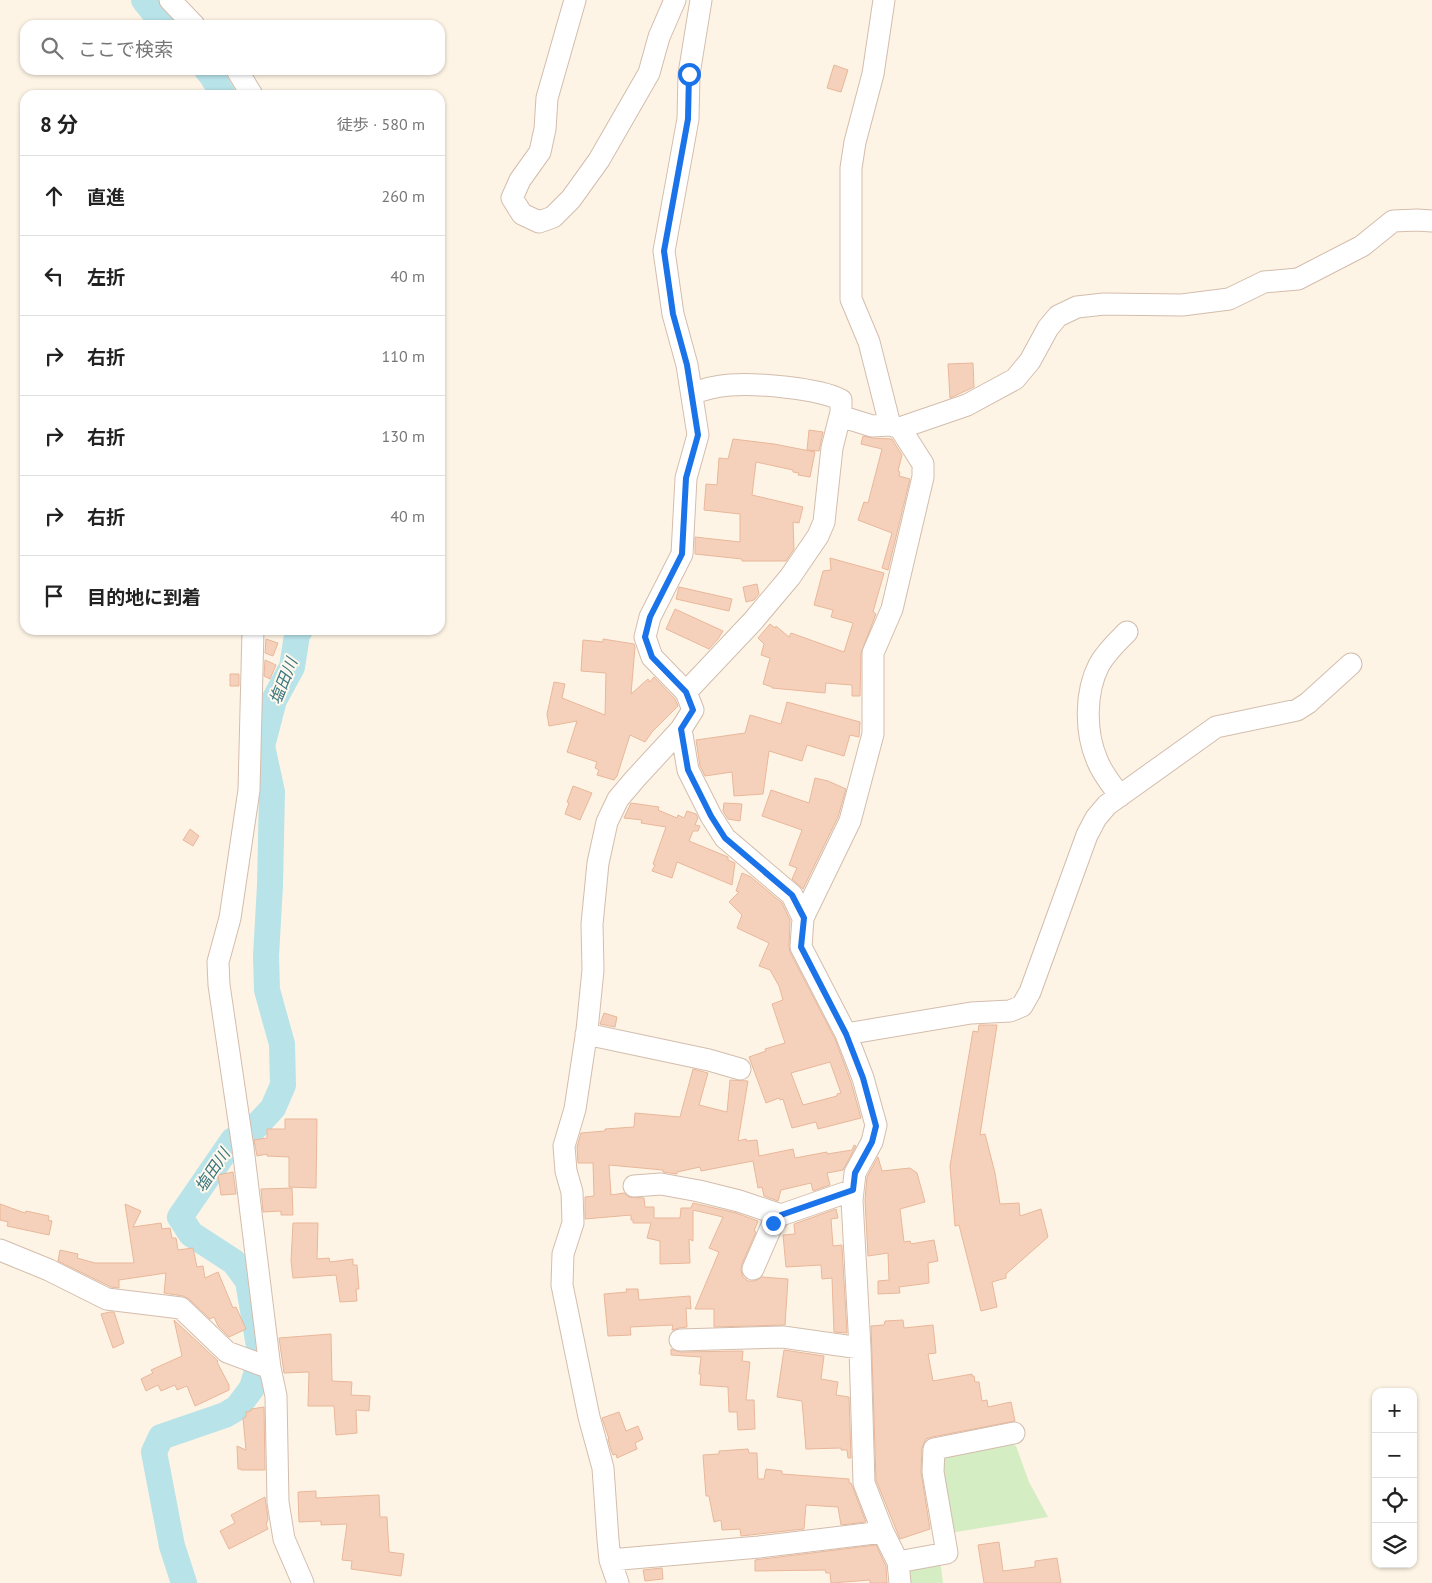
<!DOCTYPE html>
<html lang="ja">
<meta charset="utf-8">
<style>
:root{--surface:#fff;--page:#f6f6f6;--text:#222;--muted:#767676;--line:#e0e0e0}
body{margin:0;font-family:"PT Sans","Noto Sans JP",sans-serif;background:var(--page);color:var(--text)}
.controls{position:absolute;right:15px;bottom:15px;display:grid;overflow:hidden;border-radius:10px;box-shadow:0 1px 4px #0004}
.controls button{width:45px;height:45px;display:grid;place-items:center;padding:0;border:0;border-bottom:1px solid var(--line);background:var(--surface);color:var(--text);font:25px sans-serif}
.stop{position:absolute;width:15px;height:15px;margin:-11px;border:4px solid #1a73e8;border-radius:50%;background:#fff}
.stop.end{background:#1a73e8;border-color:#fff;box-shadow:0 1px 5px #0008}
.list{margin:0;padding:0;list-style:none}
h2{display:flex;justify-content:space-between;align-items:center;height:65px;margin:0;padding:0 20px;font-size:21px}
h2 small{font-size:16px;font-weight:400;color:var(--muted)}
.list li{display:grid;grid-template-columns:32px 1fr auto;gap:15px;align-items:center;box-sizing:border-box;height:80px;padding:0 20px;border-top:1px solid var(--line)}
.list b{display:block;font-size:19px;white-space:nowrap}
.list em{font-size:16px;font-style:normal;color:var(--muted)}
.icon{flex:none;width:28px;height:28px;fill:none;stroke:currentColor;stroke-width:2;stroke-linecap:round;stroke-linejoin:round}
.map{position:relative;flex:none;width:1432px;height:1583px;overflow:hidden}
.search{position:absolute;background:var(--surface);box-shadow:0 1px 4px #0004;left:20px;top:20px;width:425px;height:55px;display:flex;align-items:center;gap:12px;box-sizing:border-box;padding:0 18px;border-radius:15px;color:var(--muted);font-size:19px}
.panel{position:absolute;background:var(--surface);box-shadow:0 1px 4px #0004;left:20px;top:90px;width:425px;height:545px;border-radius:15px}
.map>svg:first-child{display:block}
.green{fill:#d4edc2}
.lines{fill:none;stroke-linecap:round;stroke-linejoin:round}
.river{stroke:#b8e3e9;stroke-width:26}
.building{fill:#f5d1bb;stroke:#e9b79a;fill-rule:evenodd}
.minor-casing{stroke:#d3bdad;stroke-width:23}
.minor{stroke:#fff;stroke-width:21}
.route{stroke:#1a73e8;stroke-width:6}
.labels{text-anchor:middle;dominant-baseline:central;stroke-width:4;stroke-linejoin:round;paint-order:stroke}
.water-label{font-size:16px;font-style:italic;fill:#3a767f;stroke:#fff8ed}
</style>
<div class="map">
<svg width="1432" height="1583" viewBox="0 0 1432 1583">
<rect width="100%" height="100%" fill="#fef4e5"/>
<path class="green" d="M 1002,1441 L 1016,1446 L 1029,1482 L 1048,1517 L 950,1533 L 941,1455 Z
M 940,1559 L 943,1583 L 908,1583 L 907,1569 Z"/>
<g class="lines">
<path class="river" d="M 144,0 L 164,25
M 207,70 L 212,76 L 223,95
M 184,1583 L 172,1546 L 154,1452 L 161,1437 L 225,1415 L 237,1408 L 252,1388 L 261,1358 L 248,1281 L 234,1262 L 191,1234 L 180,1217 L 233,1140 L 250,1133 L 273,1108 L 283,1085 L 282,1044 L 267,990 L 266,956 L 270,885 L 272,792 L 262,746 L 274,700 L 292,667 L 297,635 L 300,630"/>
</g>
<path class="building" d="M 834,65 L 848,70 L 841,92 L 827,88 Z
M 973,363 L 974,387 L 950,398 L 948,364 Z
M 809,430 L 823,432 L 819,451 L 807,450 Z
M 863,436 L 872,438 L 892,439 L 902,455 L 898,471 L 900,472 L 899,476 L 910,479 L 888,570 L 882,568 L 892,533 L 858,520 L 864,502 L 868,503 L 882,449 L 861,444 Z
M 733,439 L 774,444 L 815,452 L 810,477 L 798,475 L 799,473 L 793,472 L 793,470 L 756,462 L 752,495 L 803,507 L 799,523 L 793,522 L 794,549 L 786,561 L 742,561 L 742,559 L 695,554 L 695,537 L 740,542 L 740,514 L 704,510 L 706,484 L 717,485 L 719,458 L 728,459 Z
M 830,558 L 884,573 L 873,612 L 876,614 L 861,653 L 860,696 L 852,696 L 852,685 L 826,683 L 825,693 L 772,688 L 772,687 L 763,684 L 770,658 L 761,655 L 764,644 L 758,638 L 770,624 L 775,628 L 776,626 L 789,637 L 791,633 L 844,652 L 853,623 L 831,617 L 833,610 L 814,605 L 823,571 L 831,570 Z
M 757,584 L 759,594 L 754,600 L 746,602 L 743,587 Z
M 679,587 L 732,599 L 729,611 L 676,599 Z
M 675,609 L 723,631 L 718,639 L 709,649 L 666,629 Z
M 266,639 L 278,643 L 273,656 L 265,653 Z
M 603,639 L 634,644 L 635,647 L 631,694 L 648,679 L 650,682 L 654,677 L 675,699 L 678,706 L 652,732 L 645,742 L 630,735 L 617,776 L 614,780 L 597,775 L 599,770 L 595,768 L 597,762 L 567,752 L 577,721 L 549,726 L 547,714 L 554,682 L 565,684 L 562,698 L 605,715 L 606,673 L 581,671 L 583,640 L 603,642 Z
M 265,660 L 276,665 L 270,679 L 264,676 Z
M 230,674 L 239,674 L 239,686 L 230,686 Z
M 787,702 L 860,722 L 859,737 L 850,735 L 844,756 L 807,745 L 802,761 L 769,751 L 763,794 L 734,796 L 732,772 L 705,776 L 700,766 L 696,740 L 745,733 L 750,715 L 781,724 Z
M 815,778 L 828,781 L 846,789 L 838,817 L 803,889 L 792,879 L 797,868 L 789,865 L 802,830 L 762,816 L 771,790 L 809,803 Z
M 573,786 L 592,793 L 580,820 L 565,814 L 569,803 L 567,802 Z
M 631,803 L 659,807 L 658,810 L 677,818 L 678,815 L 684,818 L 687,811 L 696,814 L 698,818 L 695,825 L 700,826 L 698,831 L 693,831 L 689,841 L 728,857 L 728,860 L 735,863 L 732,885 L 677,862 L 672,878 L 652,871 L 655,865 L 653,864 L 666,827 L 641,823 L 642,820 L 624,818 Z
M 724,803 L 742,804 L 740,821 L 728,819 L 723,811 Z
M 190,829 L 199,836 L 193,846 L 183,840 Z
M 742,873 L 751,877 L 782,903 L 790,920 L 789,946 L 790,952 L 835,1039 L 851,1082 L 861,1118 L 818,1129 L 816,1122 L 792,1128 L 783,1099 L 780,1100 L 779,1098 L 766,1103 L 749,1057 L 766,1051 L 765,1049 L 785,1043 L 772,1004 L 783,1000 L 779,986 L 770,970 L 759,966 L 769,943 L 737,928 L 742,915 L 729,902 L 739,892 L 736,891 ZM 830,1062 L 841,1093 L 837,1094 L 837,1096 L 803,1105 L 791,1073 Z
M 604,1013 L 617,1017 L 615,1027 L 600,1024 Z
M 979,1025 L 997,1025 L 980,1135 L 985,1134 L 995,1173 L 1000,1204 L 1019,1203 L 1020,1216 L 1041,1209 L 1048,1237 L 1006,1274 L 1006,1278 L 992,1282 L 997,1307 L 981,1311 L 959,1225 L 955,1226 L 950,1166 L 973,1031 L 978,1032 Z
M 693,1069 L 708,1073 L 699,1105 L 727,1112 L 730,1080 L 748,1081 L 738,1141 L 746,1139 L 747,1141 L 757,1140 L 759,1156 L 793,1149 L 795,1158 L 827,1152 L 827,1154 L 852,1150 L 854,1145 L 856,1146 L 843,1170 L 827,1173 L 830,1185 L 813,1191 L 811,1183 L 781,1190 L 778,1201 L 764,1196 L 762,1187 L 758,1188 L 753,1161 L 701,1171 L 700,1167 L 677,1172 L 677,1174 L 663,1172 L 663,1170 L 609,1165 L 611,1195 L 624,1193 L 629,1197 L 644,1198 L 645,1207 L 654,1207 L 654,1218 L 680,1218 L 681,1208 L 691,1208 L 693,1203 L 736,1213 L 758,1221 L 754,1231 L 756,1232 L 742,1264 L 741,1271 L 743,1277 L 748,1281 L 755,1281 L 762,1277 L 788,1279 L 785,1325 L 714,1327 L 714,1309 L 695,1309 L 719,1252 L 709,1248 L 723,1217 L 693,1210 L 693,1241 L 689,1239 L 690,1263 L 660,1264 L 660,1241 L 647,1238 L 651,1223 L 633,1223 L 633,1220 L 631,1220 L 631,1215 L 585,1219 L 585,1197 L 594,1196 L 593,1163 L 578,1163 L 577,1147 L 581,1133 L 605,1131 L 605,1129 L 634,1127 L 635,1113 L 680,1117 Z
M 285,1119 L 317,1119 L 316,1188 L 289,1187 L 289,1157 L 267,1156 L 267,1154 L 257,1156 L 254,1140 L 267,1138 L 267,1129 L 285,1129 Z
M 878,1157 L 882,1171 L 910,1168 L 917,1173 L 925,1202 L 900,1209 L 904,1242 L 910,1241 L 911,1244 L 934,1240 L 938,1261 L 928,1263 L 929,1283 L 899,1287 L 900,1293 L 878,1294 L 878,1281 L 889,1280 L 888,1253 L 868,1256 L 865,1200 L 867,1177 Z
M 233,1172 L 236,1194 L 221,1195 L 218,1175 Z
M 292,1188 L 293,1215 L 281,1215 L 281,1211 L 263,1212 L 261,1189 Z
M 0,1204 L 25,1213 L 26,1211 L 49,1216 L 48,1220 L 52,1221 L 49,1235 L 7,1226 L 8,1222 L 0,1220 Z
M 125,1204 L 141,1211 L 133,1227 L 161,1223 L 162,1229 L 170,1228 L 172,1238 L 176,1238 L 178,1250 L 193,1248 L 197,1267 L 203,1266 L 205,1278 L 218,1272 L 233,1308 L 236,1307 L 246,1329 L 229,1337 L 218,1326 L 214,1317 L 210,1319 L 189,1299 L 183,1296 L 164,1293 L 166,1273 L 119,1280 L 119,1288 L 111,1287 L 58,1261 L 60,1250 L 78,1254 L 77,1258 L 95,1263 L 134,1263 Z
M 836,1209 L 838,1218 L 831,1219 L 833,1246 L 842,1245 L 842,1247 L 847,1333 L 834,1332 L 832,1278 L 822,1279 L 821,1265 L 786,1267 L 783,1235 L 795,1234 L 794,1224 Z
M 293,1223 L 318,1223 L 317,1259 L 329,1258 L 330,1262 L 353,1259 L 353,1265 L 357,1265 L 359,1289 L 356,1289 L 357,1301 L 340,1302 L 336,1275 L 293,1278 L 291,1261 Z
M 626,1289 L 638,1289 L 639,1300 L 690,1296 L 691,1309 L 686,1308 L 687,1327 L 679,1328 L 672,1330 L 673,1325 L 630,1327 L 631,1335 L 608,1336 L 604,1294 L 627,1292 Z
M 110,1312 L 114,1312 L 124,1343 L 113,1348 L 101,1314 Z
M 174,1320 L 218,1361 L 217,1362 L 229,1385 L 229,1390 L 195,1406 L 187,1386 L 177,1390 L 175,1385 L 161,1391 L 158,1385 L 146,1391 L 141,1379 L 153,1373 L 151,1370 L 182,1356 Z
M 903,1320 L 904,1328 L 933,1325 L 936,1353 L 928,1354 L 933,1381 L 972,1374 L 972,1376 L 974,1376 L 975,1382 L 979,1382 L 982,1401 L 987,1400 L 988,1407 L 1011,1402 L 1015,1421 L 932,1437 L 926,1439 L 922,1448 L 921,1472 L 930,1529 L 900,1539 L 876,1480 L 871,1326 L 884,1325 L 885,1321 Z
M 331,1334 L 332,1381 L 352,1382 L 351,1395 L 370,1396 L 369,1411 L 356,1410 L 357,1433 L 336,1435 L 334,1406 L 308,1406 L 309,1372 L 284,1373 L 279,1338 Z
M 671,1349 L 680,1352 L 743,1351 L 742,1361 L 750,1362 L 746,1400 L 754,1400 L 755,1429 L 738,1430 L 737,1412 L 729,1412 L 728,1387 L 700,1385 L 701,1374 L 699,1374 L 701,1357 L 671,1355 Z
M 784,1350 L 824,1356 L 821,1379 L 838,1382 L 836,1395 L 849,1397 L 851,1458 L 848,1458 L 847,1450 L 841,1450 L 841,1448 L 806,1449 L 802,1401 L 777,1397 Z
M 264,1407 L 265,1470 L 241,1470 L 241,1469 L 238,1469 L 237,1446 L 246,1450 L 243,1418 L 246,1417 L 246,1412 L 251,1411 L 251,1409 Z
M 619,1412 L 626,1431 L 638,1426 L 643,1439 L 635,1443 L 637,1449 L 617,1458 L 616,1454 L 613,1455 L 611,1450 L 608,1439 L 609,1439 L 602,1418 Z
M 748,1449 L 749,1453 L 757,1453 L 758,1479 L 764,1479 L 766,1469 L 782,1471 L 782,1474 L 849,1479 L 849,1483 L 851,1483 L 866,1522 L 841,1525 L 838,1507 L 806,1505 L 804,1529 L 741,1536 L 740,1529 L 722,1530 L 721,1520 L 714,1522 L 709,1496 L 706,1496 L 703,1455 L 719,1454 L 719,1451 Z
M 316,1491 L 316,1498 L 379,1495 L 380,1517 L 387,1517 L 389,1552 L 404,1554 L 401,1576 L 351,1569 L 352,1561 L 342,1560 L 347,1524 L 321,1525 L 321,1521 L 299,1522 L 298,1492 Z
M 265,1497 L 268,1519 L 266,1525 L 268,1529 L 229,1549 L 220,1531 L 235,1523 L 231,1515 Z
M 999,1542 L 1003,1571 L 1035,1567 L 1035,1561 L 1057,1558 L 1061,1583 L 984,1583 L 978,1545 Z
M 876,1545 L 886,1566 L 887,1583 L 870,1583 L 870,1580 L 831,1583 L 830,1573 L 826,1573 L 825,1570 L 755,1571 L 755,1560 Z
M 662,1568 L 663,1579 L 645,1581 L 643,1570 Z"/>
<g class="lines">
<g class="minor-casing">
<path id="minor" d="M 170,0 L 194,25
M 575,0 L 547,98 L 545,129 L 540,152 L 520,180 L 512,198 L 522,214 L 539,222 L 553,217 L 571,199 L 599,160 L 649,73 L 659,37 L 675,0
M 884,0 L 873,74 L 855,142 L 851,168 L 851,299 L 869,342 L 890,425
M 237,70 L 252,95
M 840,416 L 872,426 L 890,425 L 900,428 L 967,405 L 1015,379 L 1030,361 L 1048,328 L 1058,316 L 1077,307 L 1104,304 L 1182,305 L 1229,299 L 1264,282 L 1298,279 L 1362,246 L 1393,221 L 1417,220 L 1432,221
M 253,630 L 249,790 L 230,918 L 218,962 L 219,985 L 243,1148 L 270,1368 L 276,1396 L 278,1502 L 284,1539 L 303,1583
M 686,692 L 753,621 L 790,577 L 818,536 L 824,522 L 832,448 L 841,412 L 841,400 C 818,388 756,383 730,385 C 716,386 704,389 692,394
M 681,729 L 688,770 L 711,816 L 725,838 L 792,895 L 803,918
M 1120,796 C 1111,784 1102,773 1097,760 C 1085,732 1085,692 1099,665 C 1106,652 1117,642 1127,632
M 586,1034 L 709,1060 L 740,1069
M 846,1034 L 971,1013 L 1010,1011 L 1022,1006 L 1030,992 L 1087,835 L 1096,818 L 1107,805 L 1216,727 L 1297,710 L 1308,703 L 1351,664
M 634,1186 L 661,1184 L 699,1191 L 739,1201 L 781,1215 L 853,1190
M 0,1250 L 49,1270 L 107,1299 L 181,1308 L 227,1352 L 270,1368
M 753,1269 L 773,1223 L 781,1215
M 680,1340 L 783,1337 L 860,1348
M 610,1560 L 759,1547 L 883,1532
M 898,1562 L 947,1553 L 933,1472 L 934,1449 L 1014,1433
M 618,1583 L 610,1560 L 608,1540 L 603,1468 L 589,1417 L 562,1285 L 563,1254 L 573,1223 L 572,1192 L 566,1171 L 564,1146 L 575,1109 L 587,1030 L 593,970 L 592,924 L 598,863 L 607,822 L 618,799 L 635,779 L 681,729 L 693,710 L 686,692 L 652,657 L 645,637 L 650,617 L 682,554 L 686,478 L 698,435 L 687,365 L 673,314 L 664,251 L 688,119 L 689,74 L 701,0
M 900,1583 L 898,1562 L 883,1532 L 864,1483 L 860,1348 L 852,1200 L 855,1173 L 872,1142 L 876,1125 L 863,1078 L 846,1034 L 801,947 L 803,918 L 850,821 L 873,734 L 873,653 L 892,609 L 923,477 L 923,464 L 900,428"/>
</g>
<use href="#minor" class="minor"/>
</g>
<g class="lines">
<path class="route" d="M 689,74 L 688,119 L 664,251 L 673,314 L 687,365 L 698,435 L 686,478 L 682,554 L 650,617 L 645,637 L 652,657 L 686,692 L 693,710 L 681,729 L 688,770 L 711,816 L 725,838 L 792,895 L 804,918 L 801,947 L 846,1034 L 863,1078 L 876,1126 L 872,1142 L 855,1173 L 853,1190 L 781,1215 L 773,1223"/>
</g>
<g class="labels">
<g class="water-label">
<text transform="translate(283 681) rotate(-68)">塩田川</text>
<text transform="translate(212 1170) rotate(-56)">塩田川</text>
</g>
</g>
</svg>
<div class="controls">
<button>+</button>
<button>−</button>
<button><svg class="icon" aria-label="locate" viewBox="0 0 24 24"><circle cx="12" cy="12" r="6"/><path d="M12 2v4M12 18v4M2 12h4M18 12h4"/></svg></button>
<button><svg class="icon" aria-label="layers" viewBox="0 0 24 24"><path d="M12 4l9 5-9 5-9-5zM3 14l9 5 9-5"/></svg></button>
</div>
<div class="stop" style="left:689px;top:74px"></div>
<div class="stop end" style="left:773px;top:1223px"></div>
<div class="search"><svg class="icon" aria-label="search" viewBox="0 0 24 24"><circle cx="10" cy="10" r="6"/><path d="M15 15l6 6"/></svg>ここで検索</div>
<section class="panel">
<h2>8 分<small>徒歩 · 580 m</small></h2>
<ul class="list">
<li><svg class="icon" aria-label="ahead" viewBox="0 0 24 24"><path d="M12 20V5M6 11l6-6 6 6"/></svg><div><b>直進</b></div><em>260 m</em></li>
<li><svg class="icon" aria-label="left" viewBox="0 0 24 24"><path d="M17 20v-9H6M10 6l-5 5 5 5"/></svg><div><b>左折</b></div><em>40 m</em></li>
<li><svg class="icon" aria-label="right" viewBox="0 0 24 24"><path d="M7 20v-9h11M14 6l5 5-5 5"/></svg><div><b>右折</b></div><em>110 m</em></li>
<li><svg class="icon" aria-label="right" viewBox="0 0 24 24"><path d="M7 20v-9h11M14 6l5 5-5 5"/></svg><div><b>右折</b></div><em>130 m</em></li>
<li><svg class="icon" aria-label="right" viewBox="0 0 24 24"><path d="M7 20v-9h11M14 6l5 5-5 5"/></svg><div><b>右折</b></div><em>40 m</em></li>
<li><svg class="icon" aria-label="arrive" viewBox="0 0 24 24"><path d="M6 21V4h12l-3 4 3 4H6"/></svg><div><b>目的地に到着</b></div></li>
</ul>
</section>
</div>
